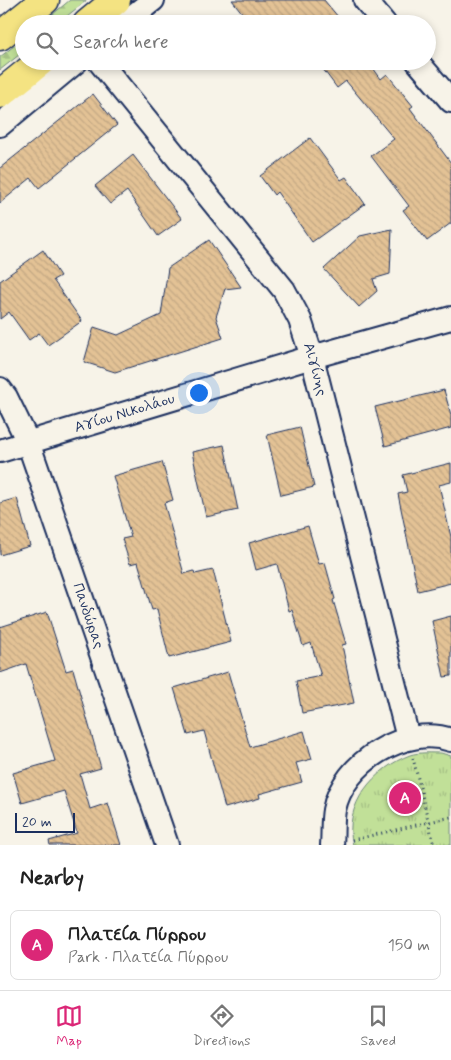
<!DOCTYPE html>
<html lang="en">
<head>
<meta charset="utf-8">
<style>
  body { margin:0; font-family:Mynerve,sans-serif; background:#f2f2f2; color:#222 }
  .scale { position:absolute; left:15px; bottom:12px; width:60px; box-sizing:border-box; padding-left:5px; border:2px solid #1b2f5e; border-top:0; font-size:14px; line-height:18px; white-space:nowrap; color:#1b2f5e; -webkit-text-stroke:4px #f7f3e8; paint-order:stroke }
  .you { position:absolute; left:198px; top:392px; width:18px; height:18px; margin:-12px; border:4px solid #fff; border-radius:50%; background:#1a73e8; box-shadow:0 0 0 8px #1a73e833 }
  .badge { display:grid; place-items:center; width:32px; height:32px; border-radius:50%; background:#db2777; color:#fff; font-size:16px; font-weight:700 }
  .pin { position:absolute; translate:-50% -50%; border:2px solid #fff; box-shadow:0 1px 5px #0006 }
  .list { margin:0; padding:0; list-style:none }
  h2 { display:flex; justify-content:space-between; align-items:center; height:65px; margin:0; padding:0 20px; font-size:21px }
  h2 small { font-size:16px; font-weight:400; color:#767676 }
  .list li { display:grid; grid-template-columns:32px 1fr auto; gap:15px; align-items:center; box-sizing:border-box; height:70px; margin:0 10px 10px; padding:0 10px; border:1px solid #e0e0e0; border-radius:8px }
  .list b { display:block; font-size:19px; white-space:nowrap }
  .list p { margin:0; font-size:16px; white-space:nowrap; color:#767676 }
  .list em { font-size:16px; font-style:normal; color:#767676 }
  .icon { flex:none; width:28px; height:28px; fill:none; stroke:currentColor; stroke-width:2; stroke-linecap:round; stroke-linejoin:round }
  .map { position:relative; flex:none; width:451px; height:845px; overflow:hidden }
  .search { position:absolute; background:#fff; box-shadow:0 2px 8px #0003; left:15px; right:15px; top:15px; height:55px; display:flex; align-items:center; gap:12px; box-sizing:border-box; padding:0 18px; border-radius:28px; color:#767676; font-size:19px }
  .sheet { height:145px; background:#fff }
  nav { display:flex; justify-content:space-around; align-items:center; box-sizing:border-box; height:70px; border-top:1px solid #e0e0e0; background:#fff; font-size:14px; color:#767676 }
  nav a { display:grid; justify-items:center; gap:2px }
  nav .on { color:#db2777 }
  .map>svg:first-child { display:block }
  .forest { fill:url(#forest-firs); stroke:#6e887b }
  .park { fill:url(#park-tufts); stroke:#6e887b }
  .building { fill:url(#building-back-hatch); stroke:#1b2f5e }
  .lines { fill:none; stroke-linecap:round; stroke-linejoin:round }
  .minor-casing { stroke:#1b2f5e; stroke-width:26 }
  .major-casing { stroke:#1b2f5e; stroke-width:31 }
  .path { stroke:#1b2f5e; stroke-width:3; stroke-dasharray:1 4; stroke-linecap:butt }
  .minor { stroke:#f7f3e8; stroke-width:22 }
  .major { stroke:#f4e382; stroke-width:28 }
  .labels { text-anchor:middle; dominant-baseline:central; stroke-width:4.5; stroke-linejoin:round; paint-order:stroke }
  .street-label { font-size:15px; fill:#1b2f5e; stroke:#f7f3e8 }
</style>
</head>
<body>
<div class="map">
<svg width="451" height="845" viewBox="0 0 451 845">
  <defs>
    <pattern id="forest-firs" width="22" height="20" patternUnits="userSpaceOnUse" patternTransform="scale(1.25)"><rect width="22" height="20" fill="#c1e098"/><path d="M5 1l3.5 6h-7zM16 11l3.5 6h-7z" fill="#a5c085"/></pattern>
    <pattern id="park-tufts" width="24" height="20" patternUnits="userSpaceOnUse" patternTransform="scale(1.25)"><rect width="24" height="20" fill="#c1e098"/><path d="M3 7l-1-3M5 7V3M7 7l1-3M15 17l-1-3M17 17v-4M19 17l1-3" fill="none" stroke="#a5c085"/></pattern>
    <pattern id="building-back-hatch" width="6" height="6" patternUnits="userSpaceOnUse" patternTransform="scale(1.25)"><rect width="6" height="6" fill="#e3c295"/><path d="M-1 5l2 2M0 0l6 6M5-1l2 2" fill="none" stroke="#c2a783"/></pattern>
  </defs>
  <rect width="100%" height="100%" fill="#f7f3e8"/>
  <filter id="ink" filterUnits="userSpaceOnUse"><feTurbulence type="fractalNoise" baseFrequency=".02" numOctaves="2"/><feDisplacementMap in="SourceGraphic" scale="10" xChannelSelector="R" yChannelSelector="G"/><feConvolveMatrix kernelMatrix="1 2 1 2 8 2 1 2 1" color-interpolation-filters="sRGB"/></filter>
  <g filter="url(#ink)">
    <g class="forest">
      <path d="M 70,0 L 87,0 L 57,24 L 41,24 Z"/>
      <path d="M 24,38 L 24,51 L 0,70 L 0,57 Z"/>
    </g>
    <path class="park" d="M 441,753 L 451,756 L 451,845 L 353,845 C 342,805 375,768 410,755 C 419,752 431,753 441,753 Z"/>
    <g class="building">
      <path d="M 232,0 L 324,0 L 344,24 L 251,24 Z"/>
      <path d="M 317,61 L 368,61 L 381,79 L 387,74 L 413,106 L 410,108 L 451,163 L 451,223 L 427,241 L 403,210 L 409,206 L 371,156 L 394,139 L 346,81 L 337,88 Z"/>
      <path d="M 93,94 L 117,125 L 39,188 L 31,178 L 0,203 L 0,168 Z"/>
      <path d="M 310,138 L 341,180 L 346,177 L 365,204 L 312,242 L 277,192 L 274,195 L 260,176 Z"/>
      <path d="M 133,155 L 182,219 L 158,236 L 127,191 L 110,204 L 95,186 Z"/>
      <path d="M 392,229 L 390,274 L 373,279 L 377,291 L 359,307 L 324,269 L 360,236 Z"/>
      <path d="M 209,240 L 241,287 L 225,289 L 216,317 L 223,338 L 115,372 L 84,362 L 94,327 L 118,335 L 161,315 L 168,268 Z"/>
      <path d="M 43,250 L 60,276 L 53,280 L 82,321 L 48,345 L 39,333 L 29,340 L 9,312 L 0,319 L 0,281 Z"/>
      <path d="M 444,390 L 451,415 L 451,428 L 385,446 L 375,407 Z"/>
      <path d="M 300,427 L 314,487 L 281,495 L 267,435 Z"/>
      <path d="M 224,445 L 238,510 L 206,517 L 192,452 Z"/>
      <path d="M 162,462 L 173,500 L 164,503 L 184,574 L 194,571 L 195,574 L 213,570 L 231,642 L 169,658 L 157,609 L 152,610 L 138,562 L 130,564 L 122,539 L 131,537 L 113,476 Z"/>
      <path d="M 451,463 L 451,482 L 439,485 L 451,537 L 451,583 L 418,591 L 398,494 L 407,492 L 403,475 Z"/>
      <path d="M 17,498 L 30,546 L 0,555 L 0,503 Z"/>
      <path d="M 308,526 L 319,564 L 325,563 L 335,599 L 333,600 L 346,644 L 342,645 L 354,703 L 302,713 L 296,681 L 321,676 L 311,643 L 303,646 L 292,610 L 289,611 L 277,564 L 256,570 L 249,543 Z"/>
      <path d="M 47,612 L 66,671 L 73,669 L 101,768 L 80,774 L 90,809 L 108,803 L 121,845 L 50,845 L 49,841 L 77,833 L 64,791 L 22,803 L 13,773 L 55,761 L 26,664 L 0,673 L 0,627 Z"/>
      <path d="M 451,616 L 451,676 L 444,677 L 432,621 Z"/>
      <path d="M 228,672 L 250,747 L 304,731 L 312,759 L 296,763 L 302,782 L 259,794 L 260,798 L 225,808 L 204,731 L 188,735 L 174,688 Z"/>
    </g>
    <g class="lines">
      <defs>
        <g id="minor">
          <path d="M 365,0 L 385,24"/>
          <path d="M 123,24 L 153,0"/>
          <path id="s1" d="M 99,61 L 284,290 L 300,320 L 312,357 L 408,738"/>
          <path d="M 417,61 L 451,101"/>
          <path d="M 0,125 L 77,61"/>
          <path id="s2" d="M 0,389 L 6,397 L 28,442 L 167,845"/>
          <path id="s3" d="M 0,451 L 312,357 L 451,318"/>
          <path d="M 332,845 C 333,834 332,821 334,810 C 343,763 405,724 451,740"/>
        </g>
        <g id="major">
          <path d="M 87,24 L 116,0"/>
          <path d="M 0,36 L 45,0"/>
          <path d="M 0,94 L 41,61"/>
        </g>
      </defs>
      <use href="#minor" class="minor-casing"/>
      <use href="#major" class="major-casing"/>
      <g class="path">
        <path d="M 413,758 L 434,845"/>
        <path d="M 352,840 L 451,817"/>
      </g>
      <use href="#minor" class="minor"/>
      <use href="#major" class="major"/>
    </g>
  </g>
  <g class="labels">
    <g class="street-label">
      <text stroke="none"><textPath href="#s1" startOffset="380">Αιγίνης</textPath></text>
      <text stroke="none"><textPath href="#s3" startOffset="130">Αγίου Νικολάου</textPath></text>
      <text stroke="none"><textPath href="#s2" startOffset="244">Πανδώρας</textPath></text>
    </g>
  </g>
</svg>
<div class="scale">20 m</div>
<div class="you"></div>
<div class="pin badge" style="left:405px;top:798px">A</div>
<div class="search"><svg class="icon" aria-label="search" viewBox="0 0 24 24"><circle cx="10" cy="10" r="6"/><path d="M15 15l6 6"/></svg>Search here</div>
</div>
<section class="sheet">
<h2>Nearby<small></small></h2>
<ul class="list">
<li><span class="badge">A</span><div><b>Πλατεία Πύρρου</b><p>Park · Πλατεία Πύρρου</p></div><em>150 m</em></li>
</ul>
</section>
<nav>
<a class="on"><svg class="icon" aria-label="map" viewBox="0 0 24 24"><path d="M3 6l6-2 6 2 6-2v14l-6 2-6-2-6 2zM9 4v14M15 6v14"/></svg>Map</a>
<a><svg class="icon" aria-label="directions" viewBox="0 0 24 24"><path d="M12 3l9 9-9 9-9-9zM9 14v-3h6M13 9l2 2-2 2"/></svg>Directions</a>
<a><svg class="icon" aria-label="saved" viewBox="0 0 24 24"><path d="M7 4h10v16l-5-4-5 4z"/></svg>Saved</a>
</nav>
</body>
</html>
